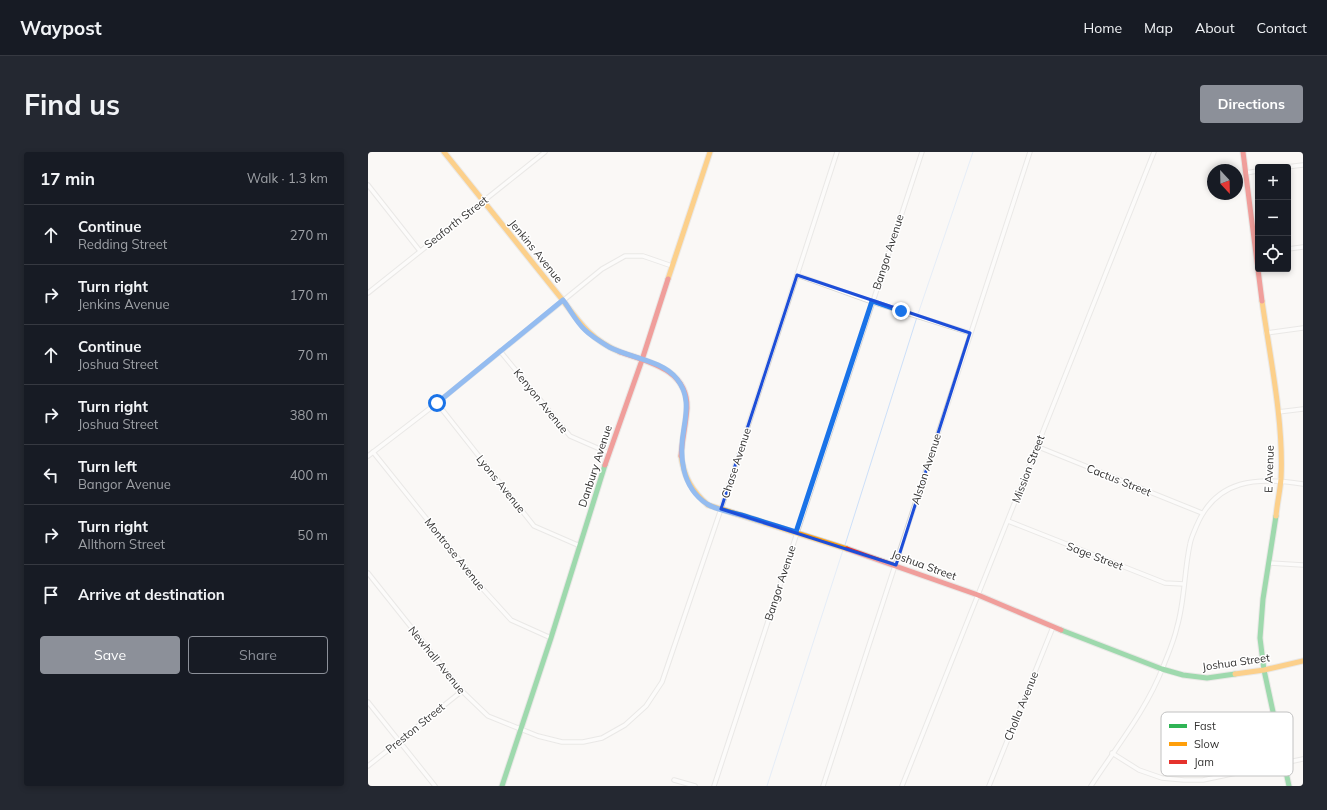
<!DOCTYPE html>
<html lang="en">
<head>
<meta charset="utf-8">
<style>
  body { margin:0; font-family:Mulish,sans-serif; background:#242831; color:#f1f3f6 }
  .controls { position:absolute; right:12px; top:12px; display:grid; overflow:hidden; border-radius:4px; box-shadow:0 2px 6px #0003 }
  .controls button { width:36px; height:36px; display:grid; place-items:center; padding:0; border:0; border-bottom:1px solid #363941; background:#171b24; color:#f1f3f6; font:20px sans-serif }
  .compass { position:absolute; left:839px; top:12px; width:36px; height:36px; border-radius:50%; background:#171b24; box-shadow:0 2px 6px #0003; rotate:158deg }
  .stop { position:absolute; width:12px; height:12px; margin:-9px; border:3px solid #1a73e8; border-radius:50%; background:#fff }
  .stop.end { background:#1a73e8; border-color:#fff; box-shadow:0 1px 4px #0008 }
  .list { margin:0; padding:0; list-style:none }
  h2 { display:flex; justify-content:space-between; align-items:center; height:52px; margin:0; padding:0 16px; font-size:17px }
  h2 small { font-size:13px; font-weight:400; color:#9ea1a6 }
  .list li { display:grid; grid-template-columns:26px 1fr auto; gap:12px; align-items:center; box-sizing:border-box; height:60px; padding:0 16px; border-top:1px solid #363941 }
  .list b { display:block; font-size:15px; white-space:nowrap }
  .list p { margin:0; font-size:13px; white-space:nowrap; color:#9ea1a6 }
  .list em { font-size:13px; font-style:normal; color:#9ea1a6 }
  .actions { display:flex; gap:8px; padding:12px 16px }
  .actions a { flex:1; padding:9px 0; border:1px solid #8c9099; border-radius:4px; text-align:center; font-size:14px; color:#8c9099 }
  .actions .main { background:#8c9099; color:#fff }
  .icon { flex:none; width:22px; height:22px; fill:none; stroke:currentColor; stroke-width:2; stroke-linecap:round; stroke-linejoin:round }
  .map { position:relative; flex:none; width:935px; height:634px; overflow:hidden; border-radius:4px }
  header { display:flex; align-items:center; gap:24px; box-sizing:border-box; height:56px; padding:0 20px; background:#171b24; border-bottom:1px solid #363941 }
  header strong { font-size:19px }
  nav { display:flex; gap:22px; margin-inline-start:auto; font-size:14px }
  .intro { display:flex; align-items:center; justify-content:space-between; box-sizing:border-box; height:96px; padding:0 24px }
  h1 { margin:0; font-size:28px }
  .button { padding:10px 18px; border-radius:4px; background:#8c9099; color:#fff; font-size:14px; font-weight:700 }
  main { display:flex; gap:24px; padding:0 24px }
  aside { flex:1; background:#171b24; border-radius:4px; box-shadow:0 2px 6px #0003 }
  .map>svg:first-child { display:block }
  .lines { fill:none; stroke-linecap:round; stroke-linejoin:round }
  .stream { stroke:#cde0f9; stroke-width:1 }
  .street-casing { stroke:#d7d6d4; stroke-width:5.5 }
  .fast-casing { stroke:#d7d6d4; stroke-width:7 }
  .slow-casing { stroke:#d7d6d4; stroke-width:7 }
  .jam-casing { stroke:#d7d6d4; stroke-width:7 }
  .street { stroke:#fefefe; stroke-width:3.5 }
  .fast { stroke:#30b455; stroke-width:5 }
  .slow { stroke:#ff9f0a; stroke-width:5 }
  .jam { stroke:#e5322d; stroke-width:5 }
  .route { stroke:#1a73e8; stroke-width:5 }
  .marked { fill:none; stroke:#1d4ed8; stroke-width:3; stroke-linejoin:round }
  .labels { text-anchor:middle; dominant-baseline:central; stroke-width:3; stroke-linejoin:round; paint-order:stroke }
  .street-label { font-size:11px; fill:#343332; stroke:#fff }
  .key { fill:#fff; stroke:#c2c2c2; stroke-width:1 }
  .key-label { font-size:11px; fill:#343332 }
</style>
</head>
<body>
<header>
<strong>Waypost</strong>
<nav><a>Home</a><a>Map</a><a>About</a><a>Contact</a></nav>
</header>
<div class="intro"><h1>Find us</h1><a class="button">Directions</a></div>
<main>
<aside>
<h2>17 min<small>Walk · 1.3 km</small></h2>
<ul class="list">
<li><svg class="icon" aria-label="ahead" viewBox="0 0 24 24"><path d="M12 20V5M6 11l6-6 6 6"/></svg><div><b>Continue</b><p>Redding Street</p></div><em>270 m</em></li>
<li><svg class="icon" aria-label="right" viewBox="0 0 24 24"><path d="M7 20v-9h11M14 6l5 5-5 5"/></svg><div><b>Turn right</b><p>Jenkins Avenue</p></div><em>170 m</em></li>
<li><svg class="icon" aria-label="ahead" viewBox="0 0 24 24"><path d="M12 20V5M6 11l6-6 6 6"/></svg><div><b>Continue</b><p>Joshua Street</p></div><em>70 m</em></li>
<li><svg class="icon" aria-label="right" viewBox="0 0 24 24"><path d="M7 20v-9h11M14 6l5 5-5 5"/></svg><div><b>Turn right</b><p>Joshua Street</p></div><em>380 m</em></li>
<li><svg class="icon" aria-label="left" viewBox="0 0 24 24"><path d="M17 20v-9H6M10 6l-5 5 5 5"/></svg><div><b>Turn left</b><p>Bangor Avenue</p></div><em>400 m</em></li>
<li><svg class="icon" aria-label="right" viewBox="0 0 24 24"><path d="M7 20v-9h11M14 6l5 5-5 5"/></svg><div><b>Turn right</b><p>Allthorn Street</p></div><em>50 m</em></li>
<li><svg class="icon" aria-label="arrive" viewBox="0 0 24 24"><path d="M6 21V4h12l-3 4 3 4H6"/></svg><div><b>Arrive at destination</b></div></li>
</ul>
<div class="actions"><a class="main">Save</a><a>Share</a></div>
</aside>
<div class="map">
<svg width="935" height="634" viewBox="0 0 935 634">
  <rect width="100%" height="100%" fill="#faf8f6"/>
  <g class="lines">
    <g class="stream">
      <path d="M 550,162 L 605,0"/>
      <path d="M 477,393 L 549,165"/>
      <path d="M 399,634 L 475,398"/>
    </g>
    <defs>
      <g id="street">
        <path d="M 918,15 L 935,13"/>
        <path d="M 877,21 L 890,19"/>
        <path d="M 0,33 L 52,99"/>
        <path d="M 920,97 L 935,95"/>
        <path d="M 429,123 L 507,151 L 602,181"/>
        <path d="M 0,141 L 177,0"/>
        <path d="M 898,181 L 935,176"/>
        <path d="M 132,199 L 202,284 L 241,301"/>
        <path d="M 69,251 L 166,374 L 212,394"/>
        <path d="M 910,260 L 935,257"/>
        <path d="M 668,294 L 834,361"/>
        <path d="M 5,300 L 114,436 L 143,468 L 183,486"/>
        <path d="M 0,304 L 69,251 L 234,117 L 257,104 L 275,104 L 304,114"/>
        <path d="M 640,369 L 797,431 L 816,432"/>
        <path d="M 901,411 L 935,413"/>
        <path d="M 0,421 L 94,539 L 120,564 L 170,584 L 194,590 L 215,590 L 234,586 L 257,573 L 278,554 L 294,530 L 353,357 L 469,0"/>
        <path d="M 0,550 L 67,634"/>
        <path d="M 744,601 L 771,618 L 794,626 L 816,628 L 835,628 L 935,607"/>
        <path d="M 0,614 L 94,539"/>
        <path d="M 306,628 L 327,634"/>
        <path d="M 346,634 L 554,0"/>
        <path d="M 455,634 L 662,0"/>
        <path d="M 534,634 C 618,423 702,211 786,0"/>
        <path d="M 621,634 L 685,475"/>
        <path d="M 723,634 C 748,595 778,559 795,515 C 800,502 806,489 809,475 C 817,448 816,419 822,392 C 823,386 826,380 828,375 C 848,326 890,325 935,332"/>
      </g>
      <g id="fast">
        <path d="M 908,364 L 895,447 L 892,486 L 896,518 L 921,634"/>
        <path d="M 693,478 L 794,517 L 815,523 L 839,526 L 867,522"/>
        <path d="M 134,634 L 183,486 L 237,313"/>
      </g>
      <g id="slow">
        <path d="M 76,0 L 193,146 C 211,170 223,188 252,200"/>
        <path d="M 300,127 L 342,0"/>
        <path d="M 894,149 C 902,205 916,271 913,327 C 912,339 909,352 908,364"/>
        <path d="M 313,304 C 316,325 324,339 340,353 L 479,397"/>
        <path d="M 867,522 L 896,518 L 935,509"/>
      </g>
      <g id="jam">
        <path d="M 875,0 L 894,149"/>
        <path d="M 252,200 C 280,210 320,217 319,256 C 318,272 314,288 313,304"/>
        <path d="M 237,313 L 274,208 L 300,127"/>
        <path d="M 479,397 L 610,443 L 693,478"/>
      </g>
    </defs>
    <use href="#street" class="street-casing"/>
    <use href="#fast" class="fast-casing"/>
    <use href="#slow" class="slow-casing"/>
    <use href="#jam" class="jam-casing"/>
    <use href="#street" class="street"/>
    <use href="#fast" class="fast"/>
    <use href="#slow" class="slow"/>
    <use href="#jam" class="jam"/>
  </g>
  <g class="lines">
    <path class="route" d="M 69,251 L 195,148 C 202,157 208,170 217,178 C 223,184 233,190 241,195 C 262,206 294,208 309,227 C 321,242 319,258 316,276 C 311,303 313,335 339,352 C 349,358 362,360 373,363 C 392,369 410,374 428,380 L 504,149 L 533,159"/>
  </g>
  <path d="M0 0H935V634H0ZM 429,123 L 602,181 L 528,413 L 353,357 Z" fill="#faf8f6" fill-opacity=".55" fill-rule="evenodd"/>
  <path class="marked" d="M 429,123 L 602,181 L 528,413 L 353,357 Z"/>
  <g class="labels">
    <g class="street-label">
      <text transform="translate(88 70) rotate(-38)">Seaforth Street</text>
      <text transform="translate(168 99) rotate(51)">Jenkins Avenue</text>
      <text transform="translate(520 100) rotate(-72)">Bangor Avenue</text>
      <text transform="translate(173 249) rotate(51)">Kenyon Avenue</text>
      <text transform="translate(368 311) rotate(-72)">Chase Avenue</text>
      <text transform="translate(227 314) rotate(-72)">Danbury Avenue</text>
      <text transform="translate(558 317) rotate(-72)">Alston Avenue</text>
      <text transform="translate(660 317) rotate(-69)">Mission Street</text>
      <text transform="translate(901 317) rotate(-88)">E Avenue</text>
      <text transform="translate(751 328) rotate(22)">Cactus Street</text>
      <text transform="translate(133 332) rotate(51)">Lyons Avenue</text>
      <text transform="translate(87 402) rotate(51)">Montrose Avenue</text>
      <text transform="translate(727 404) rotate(21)">Sage Street</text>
      <text transform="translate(556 413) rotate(20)">Joshua Street</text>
      <text transform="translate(412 431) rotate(-72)">Bangor Avenue</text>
      <text transform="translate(69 508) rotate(51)">Newhall Avenue</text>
      <text transform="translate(868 510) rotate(-8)">Joshua Street</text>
      <text transform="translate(653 554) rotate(-68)">Cholla Avenue</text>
      <text transform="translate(47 576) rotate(-39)">Preston Street</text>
    </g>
  </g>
  <rect x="793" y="560" width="132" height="64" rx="6" class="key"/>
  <rect x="801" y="572" width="18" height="4" fill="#30b455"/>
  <rect x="801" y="590" width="18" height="4" fill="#ff9f0a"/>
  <rect x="801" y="608" width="18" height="4" fill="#e5322d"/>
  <g class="key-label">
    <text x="826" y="578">Fast</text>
    <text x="826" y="596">Slow</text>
    <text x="826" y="614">Jam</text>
  </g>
</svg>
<div class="controls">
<button>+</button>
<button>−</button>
<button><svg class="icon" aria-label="locate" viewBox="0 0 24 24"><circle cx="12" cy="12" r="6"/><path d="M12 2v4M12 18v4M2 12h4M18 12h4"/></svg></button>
</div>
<svg class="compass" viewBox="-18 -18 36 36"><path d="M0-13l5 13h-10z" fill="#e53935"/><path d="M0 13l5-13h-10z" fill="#9ea1a6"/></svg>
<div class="stop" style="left:69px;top:251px"></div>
<div class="stop end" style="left:533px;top:159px"></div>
</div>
</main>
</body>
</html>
